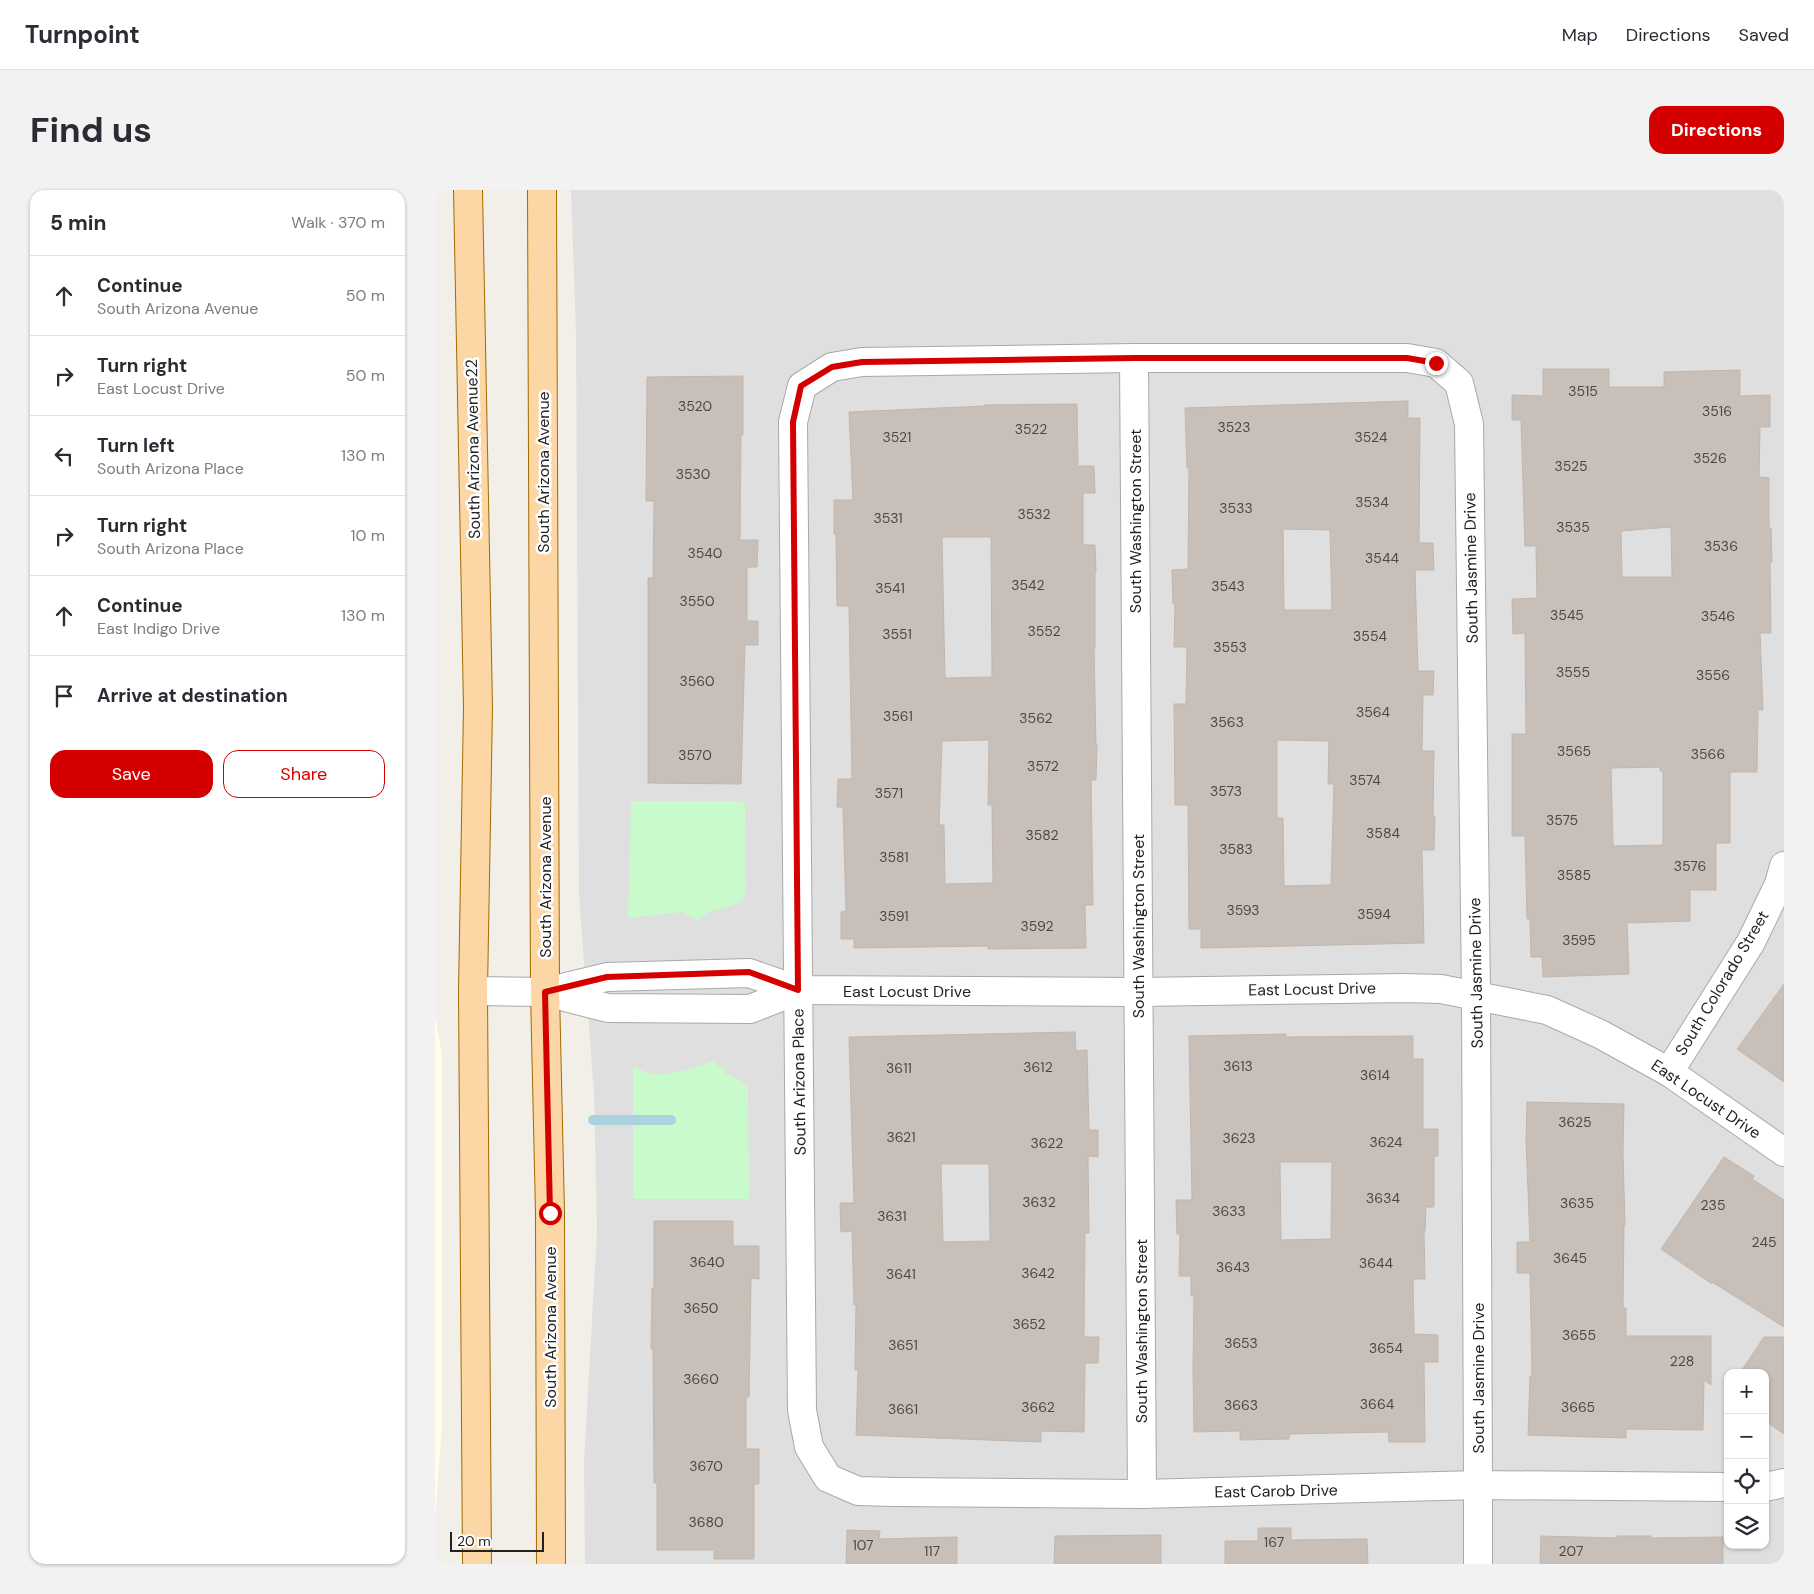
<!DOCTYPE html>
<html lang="en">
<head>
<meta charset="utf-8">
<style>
  body { margin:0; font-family:"DM Sans",sans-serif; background:#f2f2f3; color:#2b2b33 }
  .controls { position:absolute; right:15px; bottom:15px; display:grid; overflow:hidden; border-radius:10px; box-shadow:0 1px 4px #0004 }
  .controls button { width:45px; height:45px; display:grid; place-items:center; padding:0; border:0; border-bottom:1px solid #e1e1e2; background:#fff; color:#2b2b33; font:25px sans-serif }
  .scale { position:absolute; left:15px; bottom:12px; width:94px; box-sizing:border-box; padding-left:5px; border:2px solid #222; border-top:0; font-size:14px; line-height:18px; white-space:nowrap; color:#222; -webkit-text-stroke:4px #fff; paint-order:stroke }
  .stop { position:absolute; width:15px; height:15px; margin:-11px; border:4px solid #d40000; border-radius:50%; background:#fff }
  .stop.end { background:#d40000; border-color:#fff; box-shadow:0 1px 5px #0008 }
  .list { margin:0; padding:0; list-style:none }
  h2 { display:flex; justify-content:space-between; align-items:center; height:65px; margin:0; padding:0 20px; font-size:21px }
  h2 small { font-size:16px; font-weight:400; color:#7c7c81 }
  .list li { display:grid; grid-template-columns:32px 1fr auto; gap:15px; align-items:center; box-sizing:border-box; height:80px; padding:0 20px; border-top:1px solid #e1e1e2 }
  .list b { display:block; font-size:19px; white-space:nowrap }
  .list p { margin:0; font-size:16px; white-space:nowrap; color:#7c7c81 }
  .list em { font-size:16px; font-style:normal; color:#7c7c81 }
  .actions { display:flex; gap:10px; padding:15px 20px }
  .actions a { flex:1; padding:11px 0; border:1px solid #d40000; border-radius:15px; text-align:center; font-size:18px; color:#d40000 }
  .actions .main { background:#d40000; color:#fff }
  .icon { flex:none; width:28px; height:28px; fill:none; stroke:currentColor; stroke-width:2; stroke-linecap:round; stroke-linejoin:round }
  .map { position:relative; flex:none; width:1349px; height:1374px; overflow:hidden; border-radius:15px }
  header { display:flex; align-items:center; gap:30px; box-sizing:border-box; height:70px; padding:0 25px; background:#fff; border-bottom:1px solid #e1e1e2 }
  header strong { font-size:24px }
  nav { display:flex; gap:28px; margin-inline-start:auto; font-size:18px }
  .intro { display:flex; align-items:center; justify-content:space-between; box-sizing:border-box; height:120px; padding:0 30px }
  h1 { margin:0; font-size:35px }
  .button { padding:12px 22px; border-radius:15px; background:#d40000; color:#fff; font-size:18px; font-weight:700 }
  main { display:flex; gap:30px; padding:0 30px }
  aside { flex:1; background:#fff; border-radius:15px; box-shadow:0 1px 4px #0004 }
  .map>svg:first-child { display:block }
  .residential { fill:#e0dfdf; fill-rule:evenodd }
  .education { fill:#ffffe5 }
  .park { fill:#c8facc }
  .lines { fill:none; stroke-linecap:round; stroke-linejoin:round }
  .stream { stroke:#aad3df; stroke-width:10 }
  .building { fill:#c7bfb8; stroke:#c4b6ab; fill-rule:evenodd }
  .street-casing { stroke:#a9a9a9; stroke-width:30 }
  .primary-casing { stroke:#a06b00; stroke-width:30 }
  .street { stroke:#fff; stroke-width:28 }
  .primary { stroke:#fcd6a4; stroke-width:28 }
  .route { stroke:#d40000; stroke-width:6 }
  .labels { text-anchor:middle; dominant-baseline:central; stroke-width:5; stroke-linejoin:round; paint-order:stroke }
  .number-label { font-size:14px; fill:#4b4948 }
  .street-label { font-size:16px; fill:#222; stroke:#fff }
</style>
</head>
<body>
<header>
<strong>Turnpoint</strong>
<nav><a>Map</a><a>Directions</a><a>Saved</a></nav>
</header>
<div class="intro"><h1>Find us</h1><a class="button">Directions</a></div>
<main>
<aside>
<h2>5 min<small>Walk · 370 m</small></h2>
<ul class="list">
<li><svg class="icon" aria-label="ahead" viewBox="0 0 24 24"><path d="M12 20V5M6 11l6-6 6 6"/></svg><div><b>Continue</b><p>South Arizona Avenue</p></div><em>50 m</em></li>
<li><svg class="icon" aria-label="right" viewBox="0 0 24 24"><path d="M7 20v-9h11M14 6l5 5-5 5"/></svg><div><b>Turn right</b><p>East Locust Drive</p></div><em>50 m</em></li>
<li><svg class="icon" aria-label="left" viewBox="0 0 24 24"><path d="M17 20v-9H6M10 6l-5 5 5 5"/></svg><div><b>Turn left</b><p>South Arizona Place</p></div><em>130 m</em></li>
<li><svg class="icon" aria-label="right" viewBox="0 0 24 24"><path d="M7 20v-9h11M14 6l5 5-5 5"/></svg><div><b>Turn right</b><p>South Arizona Place</p></div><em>10 m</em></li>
<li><svg class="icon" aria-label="ahead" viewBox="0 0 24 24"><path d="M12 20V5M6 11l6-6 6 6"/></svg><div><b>Continue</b><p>East Indigo Drive</p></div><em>130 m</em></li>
<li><svg class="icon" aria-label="arrive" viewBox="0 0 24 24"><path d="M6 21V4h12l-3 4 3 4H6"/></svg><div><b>Arrive at destination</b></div></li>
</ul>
<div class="actions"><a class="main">Save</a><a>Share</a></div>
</aside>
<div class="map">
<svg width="1349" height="1374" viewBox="0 0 1349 1374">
  <rect width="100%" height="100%" fill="#f2efe9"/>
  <path class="residential" d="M 136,0 L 1349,0 L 1349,1374 L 150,1374 L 149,1272 L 162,1041 L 159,903 L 144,706 L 141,143 ZM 1293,1183 L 1330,1183 L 1330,1355 L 1293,1355 Z"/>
  <path class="education" d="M 0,826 L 7,864 L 7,1234 L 0,1330 Z"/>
  <g class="park">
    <path d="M 198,611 L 307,611 L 310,615 L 311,704 C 300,724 275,713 264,731 L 248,722 L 193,728 L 196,614 Z"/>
    <path d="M 280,871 L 282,876 L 289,878 L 290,884 C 301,887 307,890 313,899 L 314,1009 L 198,1009 L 198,877 L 215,884 L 235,884 Z"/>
  </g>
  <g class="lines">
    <path class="stream" d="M 158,930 L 236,930"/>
  </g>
  <g class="building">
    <path d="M 1108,179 L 1174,179 L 1174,197 L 1229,197 L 1229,182 L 1305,180 L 1305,206 L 1335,205 L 1335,237 L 1325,237 L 1324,287 L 1334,288 L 1334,338 L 1336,338 L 1337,372 L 1335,372 L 1336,443 L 1325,443 L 1328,520 L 1323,520 L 1322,582 L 1295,582 L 1295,653 L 1281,653 L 1281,700 L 1255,700 L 1255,731 L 1192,733 L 1194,784 L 1108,787 L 1107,767 L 1096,767 L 1095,729 L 1092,729 L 1090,646 L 1077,646 L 1077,544 L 1091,544 L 1090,443 L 1078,444 L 1077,409 L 1102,408 L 1101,356 L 1090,356 L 1086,230 L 1077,230 L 1077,205 L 1108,206 ZM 1236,337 L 1237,387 L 1187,387 L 1186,341 ZM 1225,577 L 1225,581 L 1228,581 L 1228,655 L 1178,656 L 1176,578 Z"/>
    <path d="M 308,186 L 308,245 L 306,245 L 305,350 L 323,350 L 322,377 L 312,377 L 312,431 L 323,431 L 323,455 L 310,455 L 306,594 L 213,593 L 213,388 L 218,388 L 219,311 L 211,311 L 212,187 Z"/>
    <path d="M 973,211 L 973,228 L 985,228 L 984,353 L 998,353 L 999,380 L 980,380 L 983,481 L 999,481 L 998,505 L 988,505 L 987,561 L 999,561 L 998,627 L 1000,627 L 999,660 L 987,660 L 989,753 L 766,758 L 766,739 L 754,739 L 753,615 L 740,615 L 739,514 L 751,514 L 752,457 L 739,457 L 740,414 L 738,414 L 737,380 L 753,379 L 754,278 L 752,278 L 750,218 ZM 848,339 L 895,340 L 897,420 L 849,420 ZM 842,550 L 894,551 L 893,594 L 899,594 L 896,695 L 849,696 L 848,628 L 842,628 Z"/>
    <path d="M 642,214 L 643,276 L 659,276 L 660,303 L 648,303 L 648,355 L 660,355 L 661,382 L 660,382 L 660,458 L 659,458 L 661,554 L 662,554 L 661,590 L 656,590 L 658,715 L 650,715 L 651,758 L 553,759 L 553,756 L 419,758 L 419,749 L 406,749 L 406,722 L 411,721 L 408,617 L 402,617 L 403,589 L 417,589 L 414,416 L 402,416 L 401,344 L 399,344 L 399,310 L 418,310 L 414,222 L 549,216 L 549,215 ZM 507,347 L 556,347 L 557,487 L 510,488 ZM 554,550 L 553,615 L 557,615 L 558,693 L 510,694 L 509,635 L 504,635 L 507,551 Z"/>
    <path d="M 1349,794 L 1349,892 L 1302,859 Z"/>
    <path d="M 640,842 L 641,861 L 652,860 L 654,940 L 663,940 L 663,967 L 653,966 L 654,1043 L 650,1043 L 649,1147 L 664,1147 L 663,1173 L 650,1173 L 649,1242 L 606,1241 L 606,1252 L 421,1245 L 423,1180 L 420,1180 L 421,1115 L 419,1115 L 417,1041 L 406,1042 L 405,1013 L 419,1013 L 414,847 ZM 506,974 L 554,974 L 555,1051 L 508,1052 Z"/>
    <path d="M 851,844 L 851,847 L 978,846 L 978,869 L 988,869 L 988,939 L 1003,939 L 1003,966 L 999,966 L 999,1017 L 991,1017 L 990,1041 L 989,1041 L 990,1089 L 978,1089 L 979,1144 L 1003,1145 L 1003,1172 L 989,1172 L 990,1252 L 954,1252 L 953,1242 L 854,1244 L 854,1249 L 805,1250 L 805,1241 L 759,1242 L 758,1178 L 759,1106 L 756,1106 L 756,1086 L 744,1086 L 745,1044 L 742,1044 L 741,1010 L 757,1010 L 754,846 ZM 845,972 L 897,972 L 896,1049 L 846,1050 Z"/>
    <path d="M 1092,912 L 1189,914 L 1188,963 L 1190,1035 L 1189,1034 L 1188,1118 L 1191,1118 L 1191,1146 L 1276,1146 L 1276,1195 L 1269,1190 L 1268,1240 L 1191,1239 L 1191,1248 L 1093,1245 L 1095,1186 L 1097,1186 L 1095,1083 L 1082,1083 L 1082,1052 L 1095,1052 L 1091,949 Z"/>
    <path d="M 1289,967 L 1319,986 L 1317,989 L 1349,1010 L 1349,1137 L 1277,1092 L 1277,1094 L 1226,1059 Z"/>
    <path d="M 219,1031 L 298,1031 L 298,1056 L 324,1056 L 324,1089 L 316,1088 L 314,1207 L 311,1207 L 311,1259 L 324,1259 L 324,1294 L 319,1294 L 319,1369 L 279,1369 L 279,1360 L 222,1360 L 222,1293 L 219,1293 L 218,1159 L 216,1159 L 217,1098 L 219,1098 Z"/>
    <path d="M 1329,1147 L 1349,1147 L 1349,1244 L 1330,1231 L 1330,1183 L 1305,1183 Z"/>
    <path d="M 823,1338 L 856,1338 L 856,1350 L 932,1349 L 933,1374 L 790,1374 L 790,1351 L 823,1351 Z"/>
    <path d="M 412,1340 L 445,1341 L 444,1349 L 522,1347 L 522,1374 L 411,1374 Z"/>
    <path d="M 726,1345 L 726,1374 L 619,1374 L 620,1346 Z"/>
    <path d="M 1106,1346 L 1182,1348 L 1182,1346 L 1216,1346 L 1216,1348 L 1288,1347 L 1288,1374 L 1105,1374 Z"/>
  </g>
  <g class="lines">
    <defs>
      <g id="street">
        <path d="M 699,168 L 707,1304"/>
        <path d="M 38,801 L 110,802 L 173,818 L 315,819 L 363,800"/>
        <path d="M 110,802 L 172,787 L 314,783 L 363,800 L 703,802 L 970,798 L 1006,799 L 1112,820 L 1165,844 L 1234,882 L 1349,962"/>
        <path d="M 1234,882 L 1316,752 L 1344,694 L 1349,676"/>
        <path d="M 1330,1297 L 1349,1293"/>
        <path d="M 1043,1374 L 1043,1295 L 1041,805 L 1034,234 L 1024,193 L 1001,173 L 972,168 L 699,168 L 427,172 L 397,177 L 367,196 L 358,232 L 367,1220 L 374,1257 L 393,1288 L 423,1301 L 461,1302 L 707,1304 L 1043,1295 L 1293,1297"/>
      </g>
      <g id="primary">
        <path d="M 33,0 L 43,517 L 38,801 L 42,1374"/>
        <path d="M 107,0 L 110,802 L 115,1023 L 116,1374"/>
      </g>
    </defs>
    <use href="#street" class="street-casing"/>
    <use href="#primary" class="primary-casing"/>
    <use href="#street" class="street"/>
    <use href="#primary" class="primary"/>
  </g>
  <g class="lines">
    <path class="route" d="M 115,1023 L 110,802 L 172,787 L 314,782 L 363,800 L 358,232 L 366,196 L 397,177 L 427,172 L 700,168 L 972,168 L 1001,173"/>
  </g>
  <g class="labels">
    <g class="number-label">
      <text x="1148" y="201">3515</text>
      <text x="260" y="216">3520</text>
      <text x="1282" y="221">3516</text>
      <text x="799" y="237">3523</text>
      <text x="596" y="239">3522</text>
      <text x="462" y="247">3521</text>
      <text x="936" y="247">3524</text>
      <text x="1275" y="268">3526</text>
      <text x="1136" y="276">3525</text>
      <text x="258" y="284">3530</text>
      <text x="937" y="312">3534</text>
      <text x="801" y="318">3533</text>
      <text x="599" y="324">3532</text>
      <text x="453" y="328">3531</text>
      <text x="1138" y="337">3535</text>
      <text x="1286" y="356">3536</text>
      <text x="270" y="363">3540</text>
      <text x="947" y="368">3544</text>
      <text x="593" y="395">3542</text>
      <text x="793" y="396">3543</text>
      <text x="455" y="398">3541</text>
      <text x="262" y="411">3550</text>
      <text x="1132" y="425">3545</text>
      <text x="1283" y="426">3546</text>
      <text x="609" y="441">3552</text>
      <text x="462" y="444">3551</text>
      <text x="935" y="446">3554</text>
      <text x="795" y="457">3553</text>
      <text x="1138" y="482">3555</text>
      <text x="1278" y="485">3556</text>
      <text x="262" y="491">3560</text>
      <text x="938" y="522">3564</text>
      <text x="463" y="526">3561</text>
      <text x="601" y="528">3562</text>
      <text x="792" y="532">3563</text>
      <text x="1139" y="561">3565</text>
      <text x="1273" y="564">3566</text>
      <text x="260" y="565">3570</text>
      <text x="608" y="576">3572</text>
      <text x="930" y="590">3574</text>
      <text x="791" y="601">3573</text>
      <text x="454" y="603">3571</text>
      <text x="1127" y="630">3575</text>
      <text x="948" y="643">3584</text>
      <text x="607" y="645">3582</text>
      <text x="801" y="659">3583</text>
      <text x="459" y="667">3581</text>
      <text x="1255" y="676">3576</text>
      <text x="1139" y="685">3585</text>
      <text x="808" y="720">3593</text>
      <text x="939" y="724">3594</text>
      <text x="459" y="726">3591</text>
      <text x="602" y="736">3592</text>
      <text x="1144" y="750">3595</text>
      <text x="803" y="876">3613</text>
      <text x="603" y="877">3612</text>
      <text x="464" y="878">3611</text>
      <text x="940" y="885">3614</text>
      <text x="1140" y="932">3625</text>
      <text x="466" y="947">3621</text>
      <text x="804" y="948">3623</text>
      <text x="951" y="952">3624</text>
      <text x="612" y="953">3622</text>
      <text x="948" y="1008">3634</text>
      <text x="604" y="1012">3632</text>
      <text x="1142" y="1013">3635</text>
      <text x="1278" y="1015">235</text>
      <text x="794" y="1021">3633</text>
      <text x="457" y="1026">3631</text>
      <text x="1329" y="1052">245</text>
      <text x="1135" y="1068">3645</text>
      <text x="272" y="1072">3640</text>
      <text x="941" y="1073">3644</text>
      <text x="798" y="1077">3643</text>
      <text x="603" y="1083">3642</text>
      <text x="466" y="1084">3641</text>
      <text x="266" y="1118">3650</text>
      <text x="594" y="1134">3652</text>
      <text x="1144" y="1145">3655</text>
      <text x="806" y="1153">3653</text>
      <text x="468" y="1155">3651</text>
      <text x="951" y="1158">3654</text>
      <text x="1247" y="1171">228</text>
      <text x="266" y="1189">3660</text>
      <text x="942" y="1214">3664</text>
      <text x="806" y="1215">3663</text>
      <text x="603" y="1217">3662</text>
      <text x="1143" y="1217">3665</text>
      <text x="468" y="1219">3661</text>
      <text x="271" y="1276">3670</text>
      <text x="271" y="1332">3680</text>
      <text x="839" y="1352">167</text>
      <text x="428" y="1355">107</text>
      <text x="497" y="1361">117</text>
      <text x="1136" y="1361">207</text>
    </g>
    <g class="street-label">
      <text transform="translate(38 259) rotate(-91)">South Arizona Avenue22</text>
      <text transform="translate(108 282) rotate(-90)">South Arizona Avenue</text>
      <text transform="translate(700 331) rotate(-90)">South Washington Street</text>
      <text transform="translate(1036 378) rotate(-91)">South Jasmine Drive</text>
      <text transform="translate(110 687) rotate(-90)">South Arizona Avenue</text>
      <text transform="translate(703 736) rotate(-90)">South Washington Street</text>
      <text transform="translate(1041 783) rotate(-91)">South Jasmine Drive</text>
      <text transform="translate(1287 793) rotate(-59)">South Colorado Street</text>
      <text transform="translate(877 799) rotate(-1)">East Locust Drive</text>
      <text x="472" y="801">East Locust Drive</text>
      <text transform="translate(364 892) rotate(-91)">South Arizona Place</text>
      <text transform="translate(1271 909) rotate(34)">East Locust Drive</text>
      <text transform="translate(115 1137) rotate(-90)">South Arizona Avenue</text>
      <text transform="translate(706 1141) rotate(-90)">South Washington Street</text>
      <text transform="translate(1043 1188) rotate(-90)">South Jasmine Drive</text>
      <text transform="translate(841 1301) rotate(-1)">East Carob Drive</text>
    </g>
  </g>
</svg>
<div class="controls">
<button>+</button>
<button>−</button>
<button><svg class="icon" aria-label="locate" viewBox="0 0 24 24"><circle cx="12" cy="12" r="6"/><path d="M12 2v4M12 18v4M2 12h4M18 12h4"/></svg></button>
<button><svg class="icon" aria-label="layers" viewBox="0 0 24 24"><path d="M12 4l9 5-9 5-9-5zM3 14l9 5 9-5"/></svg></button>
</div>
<div class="scale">20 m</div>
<div class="stop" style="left:115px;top:1023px"></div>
<div class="stop end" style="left:1001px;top:173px"></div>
</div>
</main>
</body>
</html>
